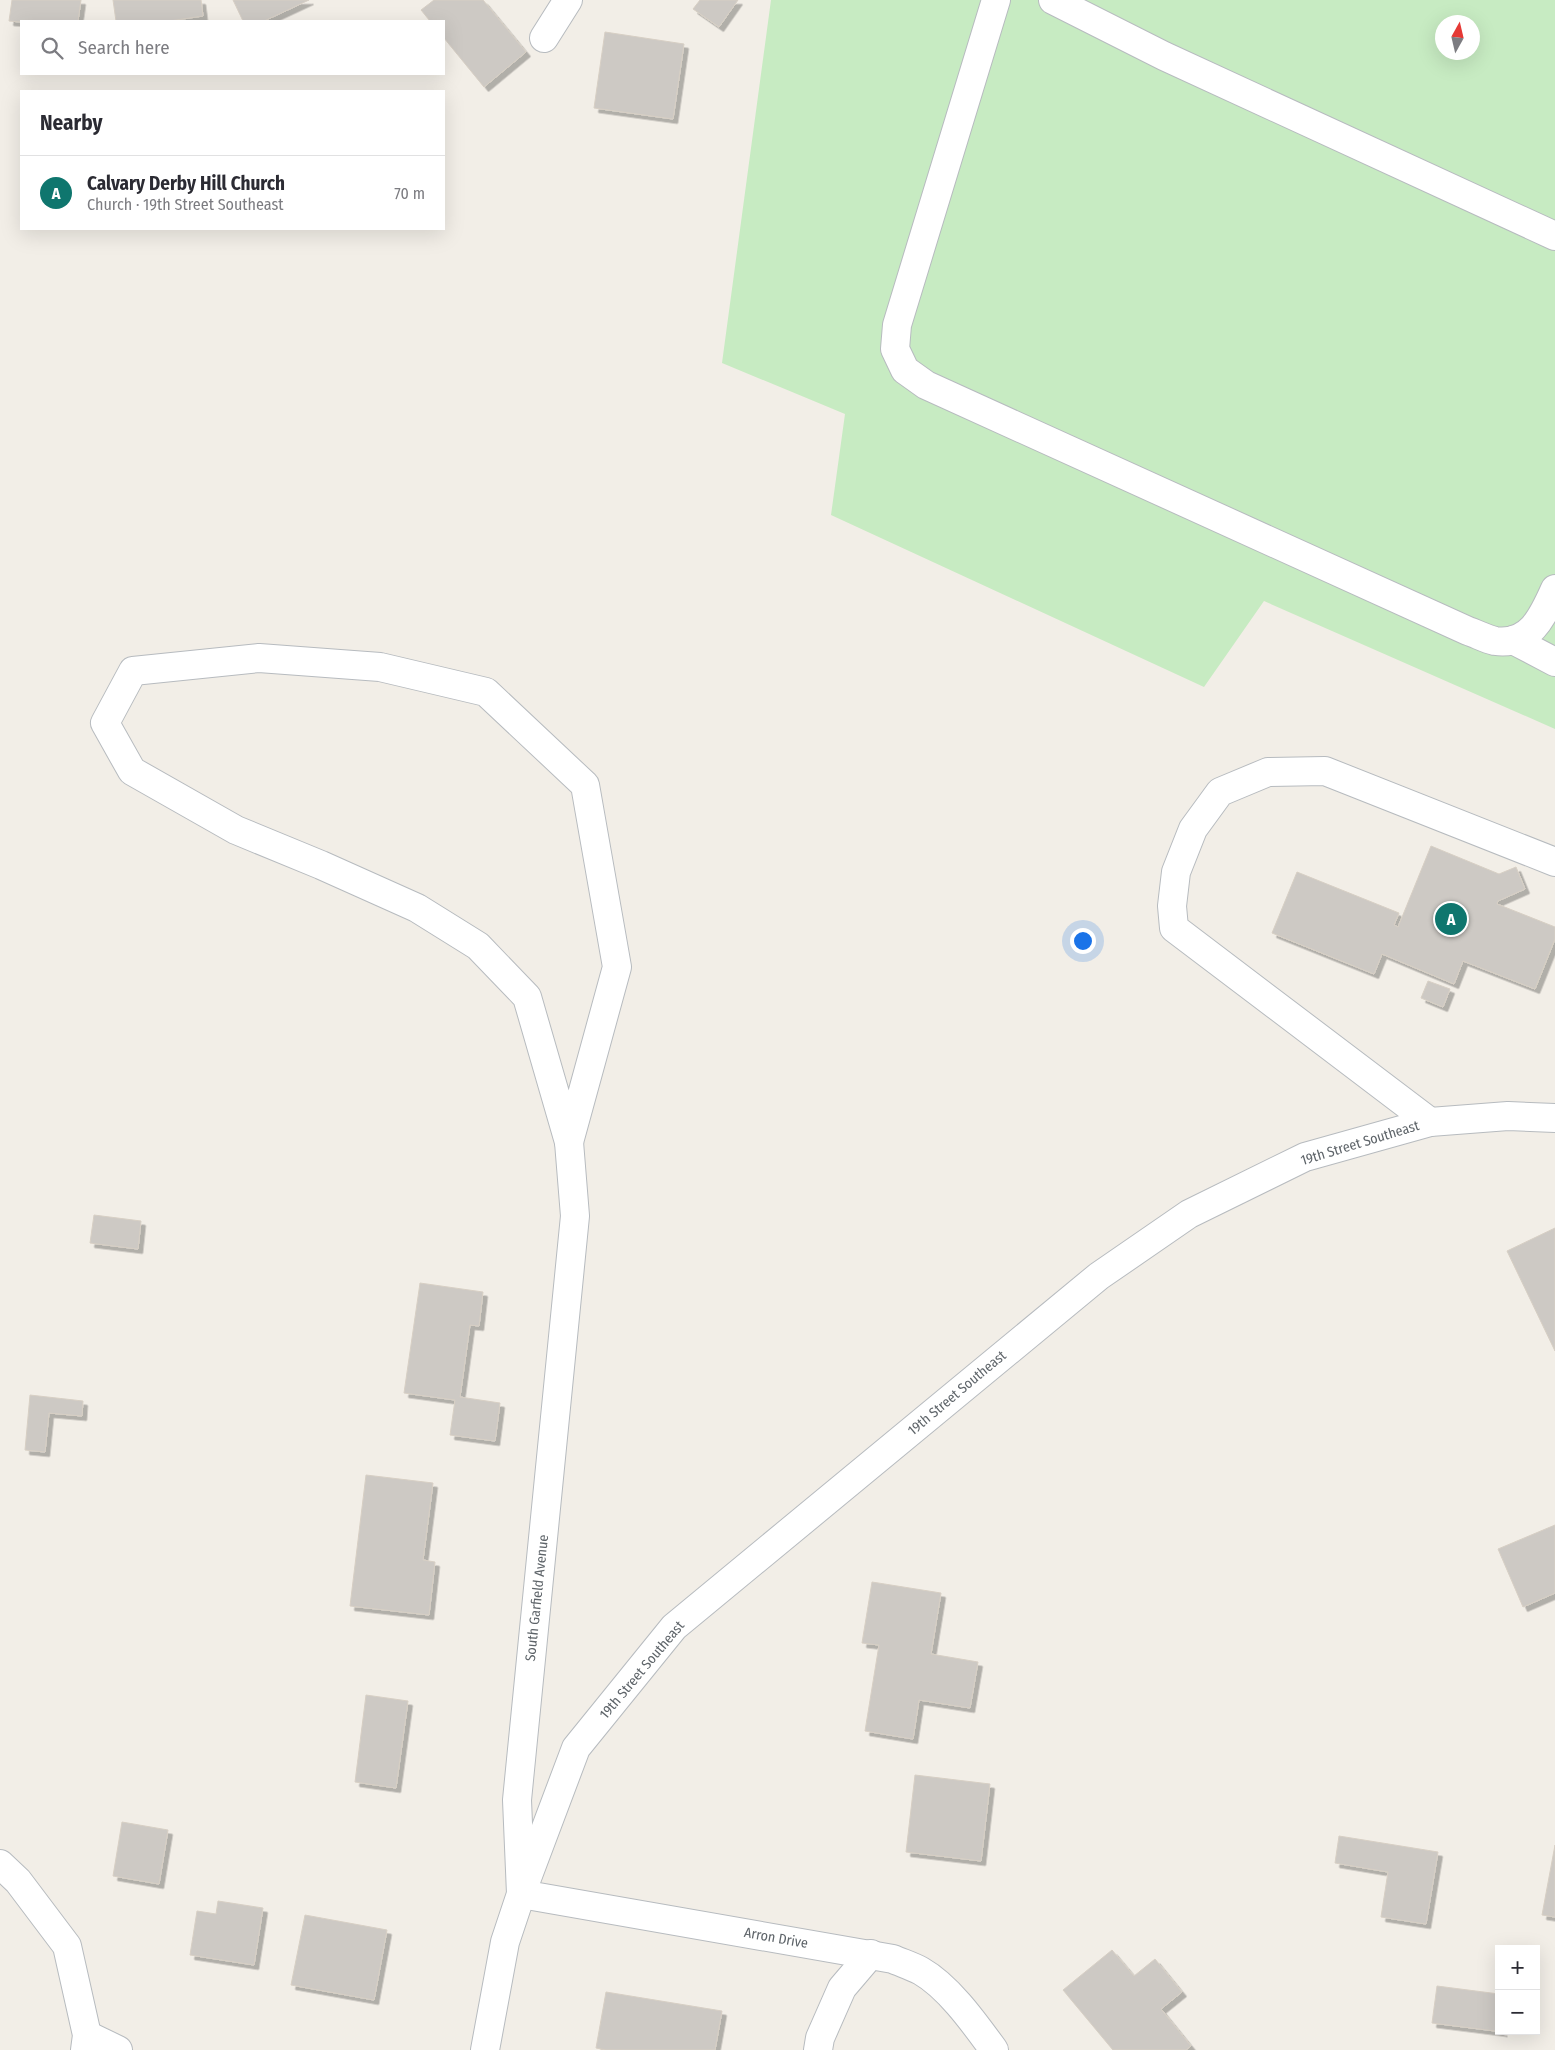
<!DOCTYPE html>
<html lang="en">
<head>
<meta charset="utf-8">
<style>
  body { margin:0; font-family:"Fira Sans Condensed",sans-serif; background:#f2f2f3; color:#2b2b33 }
  .controls { position:absolute; right:15px; bottom:15px; display:grid; overflow:hidden; border-radius:0px; box-shadow:0 5px 20px #0002 }
  .controls button { width:45px; height:45px; display:grid; place-items:center; padding:0; border:0; border-bottom:1px solid #e1e1e2; background:#fff; color:#2b2b33; font:25px sans-serif }
  .compass { position:absolute; left:1435px; top:15px; width:45px; height:45px; border-radius:50%; background:#fff; box-shadow:0 5px 20px #0002; rotate:8deg }
  .you { position:absolute; left:1082px; top:940px; width:18px; height:18px; margin:-12px; border:4px solid #fff; border-radius:50%; background:#1a73e8; box-shadow:0 0 0 8px #1a73e833 }
  .badge { display:grid; place-items:center; width:32px; height:32px; border-radius:50%; background:#0f766e; color:#fff; font-size:16px; font-weight:700 }
  .pin { position:absolute; translate:-50% -50%; border:2px solid #fff; box-shadow:0 1px 5px #0006 }
  .list { margin:0; padding:0; list-style:none }
  h2 { display:flex; justify-content:space-between; align-items:center; height:65px; margin:0; padding:0 20px; font-size:21px }
  h2 small { font-size:16px; font-weight:400; color:#7c7c81 }
  .list li { display:grid; grid-template-columns:32px 1fr auto; gap:15px; align-items:center; box-sizing:border-box; height:75px; padding:0 20px; border-top:1px solid #e1e1e2 }
  .list b { display:block; font-size:19px; white-space:nowrap }
  .list p { margin:0; font-size:16px; white-space:nowrap; color:#7c7c81 }
  .list em { font-size:16px; font-style:normal; color:#7c7c81 }
  .icon { flex:none; width:28px; height:28px; fill:none; stroke:currentColor; stroke-width:2; stroke-linecap:round; stroke-linejoin:round }
  .map { position:relative; flex:none; width:1555px; height:2050px; overflow:hidden }
  .search { position:absolute; background:#fff; box-shadow:0 5px 20px #0002; left:20px; top:20px; width:425px; height:55px; display:flex; align-items:center; gap:12px; box-sizing:border-box; padding:0 18px; border-radius:0px; color:#7c7c81; font-size:19px }
  .panel { position:absolute; background:#fff; box-shadow:0 5px 20px #0002; left:20px; top:90px; width:425px; height:140px; border-radius:0px }
  .map>svg:first-child { display:block }
  .green { fill:#c7ebc2; fill-rule:evenodd }
  .building { fill:#cdc9c4; stroke:#d7cfc4; filter:url(#shadow) }
  .lines { fill:none; stroke-linecap:round; stroke-linejoin:round }
  .minor-casing { stroke:#b7bbbf; stroke-width:30 }
  .minor { stroke:#fff; stroke-width:28 }
  .labels { text-anchor:middle; dominant-baseline:central; stroke-width:5; stroke-linejoin:round; paint-order:stroke }
  .street-label { font-size:14px; fill:#5e6469; stroke:#fff }
</style>
</head>
<body>
<div class="map">
<svg width="1555" height="2050" viewBox="0 0 1555 2050">
  <defs>
    <filter id="shadow"><feDropShadow dx="4.5" dy="4.5" stdDeviation="0" flood-color="#0004"/></filter>
  </defs>
  <rect width="100%" height="100%" fill="#f2eee7"/>
  <path class="green" d="M 771,0 L 1555,0 L 1555,729 L 1264,601 L 1204,687 L 831,515 L 845,414 L 722,363 ZM 1442,22 L 1472,22 L 1472,52 L 1442,52 Z"/>
  <g class="building">
    <path d="M 12,0 L 81,0 L 78,21 L 21,22 L 9,21 Z"/>
    <path d="M 113,0 L 201,0 L 203,16 L 169,21 L 116,21 Z"/>
    <path d="M 233,0 L 309,0 L 264,21 L 243,21 Z"/>
    <path d="M 434,0 L 483,0 L 526,52 L 484,87 L 444,38 L 444,21 L 430,21 L 421,10 Z"/>
    <path d="M 700,0 L 738,0 L 719,27 L 693,9 Z"/>
    <path d="M 605,32 L 684,44 L 673,119 L 594,108 Z"/>
    <path d="M 1431,846 L 1499,874 L 1516,867 L 1525,889 L 1498,901 L 1497,904 L 1555,927 L 1555,939 L 1535,989 L 1463,961 L 1454,984 L 1382,954 L 1374,974 L 1272,933 L 1297,872 L 1399,913 L 1394,925 L 1398,927 Z"/>
    <path d="M 1428,981 L 1450,989 L 1443,1007 L 1421,998 Z"/>
    <path d="M 94,1215 L 141,1221 L 138,1249 L 90,1243 Z"/>
    <path d="M 1555,1228 L 1555,1351 L 1507,1251 Z"/>
    <path d="M 420,1283 L 483,1292 L 479,1326 L 470,1325 L 460,1397 L 500,1403 L 495,1441 L 450,1435 L 455,1400 L 404,1393 Z"/>
    <path d="M 30,1395 L 83,1401 L 82,1416 L 49,1413 L 45,1452 L 25,1450 Z"/>
    <path d="M 366,1475 L 433,1483 L 423,1560 L 435,1562 L 429,1615 L 350,1606 Z"/>
    <path d="M 1555,1525 L 1555,1593 L 1523,1607 L 1498,1549 Z"/>
    <path d="M 872,1582 L 941,1593 L 931,1654 L 978,1662 L 970,1708 L 919,1700 L 913,1739 L 865,1731 L 879,1645 L 862,1643 Z"/>
    <path d="M 366,1695 L 408,1701 L 396,1788 L 355,1782 Z"/>
    <path d="M 915,1775 L 990,1784 L 981,1861 L 906,1852 Z"/>
    <path d="M 122,1822 L 168,1830 L 159,1884 L 113,1876 Z"/>
    <path d="M 1339,1836 L 1438,1852 L 1426,1924 L 1381,1917 L 1388,1872 L 1335,1863 Z"/>
    <path d="M 1555,1845 L 1555,1917 L 1542,1915 Z"/>
    <path d="M 218,1901 L 263,1908 L 254,1965 L 190,1955 L 197,1911 L 216,1914 Z"/>
    <path d="M 305,1915 L 387,1930 L 374,2000 L 291,1985 Z"/>
    <path d="M 1112,1950 L 1134,1976 L 1155,1959 L 1182,1992 L 1161,2009 L 1191,2046 L 1186,2050 L 1113,2050 L 1063,1990 Z"/>
    <path d="M 1437,1986 L 1499,1994 L 1499,2031 L 1503,2032 L 1432,2023 Z"/>
    <path d="M 606,1992 L 722,2011 L 715,2050 L 606,2050 L 596,2048 Z"/>
  </g>
  <g class="lines">
    <defs>
      <g id="minor">
        <path d="M 996,0 L 897,325 L 895,349 L 905,370 L 926,385 L 1468,631 C 1477,634 1486,639 1495,641 C 1530,646 1543,616 1555,589"/>
        <path d="M 1053,0 L 1164,56 L 1555,236"/>
        <path d="M 544,38 L 568,0"/>
        <path d="M 1513,640 L 1555,662"/>
        <path d="M 259,658 L 380,667 L 486,692 L 585,785 L 617,967 L 569,1142 L 527,997 L 478,946 L 417,908 L 321,865 L 236,830 L 132,771 L 105,723 L 133,671 Z"/>
        <path d="M 1430,1122 L 1174,928 L 1172,906 L 1176,872 L 1193,829 L 1220,792 L 1268,772 L 1325,771 L 1555,862"/>
        <path d="M 0,1864 L 18,1881 L 67,1946 L 87,2035 L 85,2050"/>
        <path d="M 521,1894 L 576,1748 L 674,1627 L 1099,1276 L 1189,1214 L 1305,1157 L 1430,1122 L 1508,1116 L 1555,1118"/>
        <path d="M 521,1894 L 893,1959 C 902,1963 912,1966 921,1971 C 949,1987 975,2024 994,2050"/>
        <path d="M 87,2035 L 118,2050"/>
        <path d="M 485,2050 L 505,1942 L 521,1894 L 517,1800 L 575,1216 L 569,1142"/>
        <path d="M 818,2050 L 820,2038 L 842,1988 L 871,1954"/>
      </g>
    </defs>
    <use href="#minor" class="minor-casing"/>
    <use href="#minor" class="minor"/>
  </g>
  <g class="labels">
    <g class="street-label">
      <text transform="translate(1360 1143) rotate(-17)">19th Street Southeast</text>
      <text transform="translate(957 1393) rotate(-40)">19th Street Southeast</text>
      <text transform="translate(537 1598) rotate(-84)">South Garfield Avenue</text>
      <text transform="translate(642 1670) rotate(-50)">19th Street Southeast</text>
      <text transform="translate(776 1938) rotate(10)">Arron Drive</text>
    </g>
  </g>
</svg>
<div class="controls">
<button>+</button>
<button>−</button>
</div>
<svg class="compass" viewBox="-18 -18 36 36"><path d="M0-13l5 13h-10z" fill="#e53935"/><path d="M0 13l5-13h-10z" fill="#7c7c81"/></svg>
<div class="you"></div>
<div class="pin badge" style="left:1451px;top:919px">A</div>
<div class="search"><svg class="icon" aria-label="search" viewBox="0 0 24 24"><circle cx="10" cy="10" r="6"/><path d="M15 15l6 6"/></svg>Search here</div>
<section class="panel">
<h2>Nearby<small></small></h2>
<ul class="list">
<li><span class="badge">A</span><div><b>Calvary Derby Hill Church</b><p>Church · 19th Street Southeast</p></div><em>70 m</em></li>
</ul>
</section>
</div>
</body>
</html>
